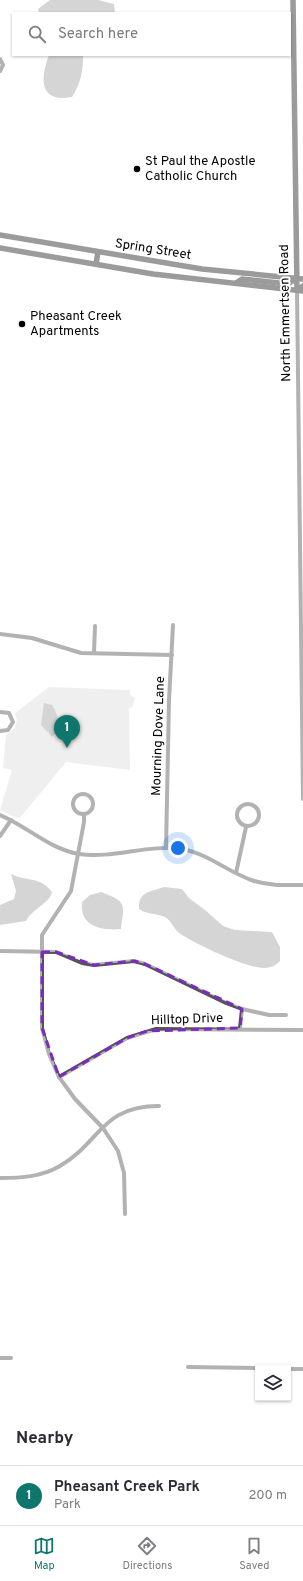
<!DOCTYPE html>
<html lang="en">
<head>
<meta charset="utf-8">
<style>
  body { margin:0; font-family:Overpass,sans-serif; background:#f7f7f7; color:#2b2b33 }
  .controls { position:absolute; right:12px; bottom:12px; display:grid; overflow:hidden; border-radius:0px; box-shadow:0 1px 3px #0004 }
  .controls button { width:36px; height:36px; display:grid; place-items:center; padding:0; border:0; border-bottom:1px solid #e1e1e2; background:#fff; color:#2b2b33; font:20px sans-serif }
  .you { position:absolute; left:178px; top:848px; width:14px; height:14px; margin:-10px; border:3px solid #fff; border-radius:50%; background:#1a73e8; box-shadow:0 0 0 6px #1a73e833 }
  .badge { display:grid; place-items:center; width:26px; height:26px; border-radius:50%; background:#0f766e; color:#fff; font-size:13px; font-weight:700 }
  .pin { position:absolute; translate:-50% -33px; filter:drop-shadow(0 1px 2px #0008) }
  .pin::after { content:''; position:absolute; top:21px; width:14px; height:12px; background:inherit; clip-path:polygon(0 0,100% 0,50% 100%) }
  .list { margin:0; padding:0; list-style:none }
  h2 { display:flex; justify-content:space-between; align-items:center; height:52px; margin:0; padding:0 16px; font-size:17px }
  h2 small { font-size:13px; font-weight:400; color:#7c7c81 }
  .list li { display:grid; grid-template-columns:26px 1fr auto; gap:12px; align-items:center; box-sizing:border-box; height:60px; padding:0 16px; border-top:1px solid #e1e1e2 }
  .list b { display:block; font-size:15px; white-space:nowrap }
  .list p { margin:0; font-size:13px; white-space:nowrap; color:#7c7c81 }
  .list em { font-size:13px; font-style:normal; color:#7c7c81 }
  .icon { flex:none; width:22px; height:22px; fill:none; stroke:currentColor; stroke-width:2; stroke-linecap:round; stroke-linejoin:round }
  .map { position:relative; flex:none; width:303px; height:1413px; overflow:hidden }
  .search { position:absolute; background:#fff; box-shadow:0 1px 3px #0004; left:12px; right:12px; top:12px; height:44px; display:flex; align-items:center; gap:10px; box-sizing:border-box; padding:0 14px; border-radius:0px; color:#7c7c81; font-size:15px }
  .sheet { height:112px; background:#fff }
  nav { display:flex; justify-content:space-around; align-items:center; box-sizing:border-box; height:56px; border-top:1px solid #e1e1e2; background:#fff; font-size:11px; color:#7c7c81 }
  nav a { display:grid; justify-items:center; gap:2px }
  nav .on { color:#0f766e }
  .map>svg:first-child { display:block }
  .green { fill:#dcdcdc }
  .water { fill:#a3a3a3 }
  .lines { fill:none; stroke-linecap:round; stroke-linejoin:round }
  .street { stroke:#555; stroke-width:4 }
  .secondary { stroke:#222; stroke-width:5.5 }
  .marked { fill:none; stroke:#7b2cbf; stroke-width:3; stroke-dasharray:8 5; stroke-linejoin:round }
  .poi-dot { fill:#000; stroke:#fff; stroke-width:1.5 }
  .labels { text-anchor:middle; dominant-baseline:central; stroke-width:4; stroke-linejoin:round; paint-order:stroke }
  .poi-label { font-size:13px; fill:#000; stroke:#fff; text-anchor:start }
  .street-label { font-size:13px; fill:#000; stroke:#fff }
</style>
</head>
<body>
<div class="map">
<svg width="303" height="1413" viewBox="0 0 303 1413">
  <rect width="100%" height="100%" fill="#fff"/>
  <path class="green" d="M 49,687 L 130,690 L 130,695 L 135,698 L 132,707 L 129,708 L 130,770 L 66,762 L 19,819 L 0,810 L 12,770 L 3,768 L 6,735 L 15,728 L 17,720 L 15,713 Z"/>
  <g class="water">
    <path d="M 50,0 L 98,0 L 114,4 L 115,13 L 39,13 L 38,9 Z"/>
    <path d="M 49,55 L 83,55 C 83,71 81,83 72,97 C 39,103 40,79 49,55 Z"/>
    <path d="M 44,703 L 52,705 C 58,714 62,728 52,737 L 41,725 Z"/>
    <path d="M 11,874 C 27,882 40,876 52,892 C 50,903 32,909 26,921 L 0,925 L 0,905 L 14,899 L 16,891 Z"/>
    <path d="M 164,887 L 182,889 L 189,898 L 205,910 L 223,926 L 235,930 L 272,932 L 280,947 L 280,961 C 275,966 271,968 263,968 C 244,967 195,944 179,933 C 174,929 171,920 165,917 C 156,913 148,915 139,909 C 138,891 151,892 164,887 Z"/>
    <path d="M 101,892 C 128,902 124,904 121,929 C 101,931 79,926 82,902 L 90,895 Z"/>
  </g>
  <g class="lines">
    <g class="street">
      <path d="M 0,59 L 3,65 L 0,71"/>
      <path d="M 297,290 L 303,799"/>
      <path d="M 0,634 L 32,638 L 81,653 L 172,655"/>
      <path d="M 94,653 L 95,626"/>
      <path d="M 0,712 L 9,713 L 13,722 L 8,730 L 0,731"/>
      <circle cx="83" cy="804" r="10"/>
      <circle cx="248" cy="815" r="11"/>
      <path d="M 84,814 L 84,822 L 71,891 L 42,935 L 42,1028 L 49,1054 L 59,1077 L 75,1099 L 103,1128 L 118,1151 L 124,1173 L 125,1214"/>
      <path d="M 0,815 C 27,826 49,849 79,854 C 113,859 148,844 182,849 C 209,854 229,873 254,881 C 270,886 287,885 303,885"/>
      <path d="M 0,836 L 11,820"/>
      <path d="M 166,848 L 169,700 L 173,625"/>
      <path d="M 236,873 L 246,827"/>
      <path d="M 0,951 L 56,952 L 82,963 L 94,965 L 134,961 L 145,964 L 226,1003 L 242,1009 L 240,1028"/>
      <path d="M 242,1009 L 269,1015 L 286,1015"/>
      <path d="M 59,1077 L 127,1038 L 156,1029 L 303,1030"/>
      <path d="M 0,1178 C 21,1178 41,1177 60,1166 C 101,1142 101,1106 159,1106"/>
      <path d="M 0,1358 L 11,1358"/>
      <path d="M 188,1367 L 258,1368"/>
      <path d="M 288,1369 L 303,1369"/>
    </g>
    <g class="secondary">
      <path d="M 293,0 L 297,290"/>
      <path d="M 0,235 L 202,269 L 303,279"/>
      <path d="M 0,248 L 153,274 L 303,291"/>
      <path d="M 96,264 L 98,252"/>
      <path d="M 236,283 L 242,279 L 288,284 L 297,278"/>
      <path d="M 297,290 L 303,286"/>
    </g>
  </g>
  <path d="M0 0H303V1413H0ZM 42,952 L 56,952 L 94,965 L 134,961 L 145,964 L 242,1009 L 240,1028 L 147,1031 L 127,1038 L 59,1077 L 42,1028 Z" fill="#fff" fill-opacity=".55" fill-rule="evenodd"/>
  <path class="marked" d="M 42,952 L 56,952 L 94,965 L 134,961 L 145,964 L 242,1009 L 240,1028 L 147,1031 L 127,1038 L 59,1077 L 42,1028 Z"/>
  <g class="poi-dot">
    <circle cx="137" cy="169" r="4"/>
    <circle cx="22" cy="324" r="4"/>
  </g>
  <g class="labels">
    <g class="poi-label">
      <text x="145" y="162">St Paul the Apostle<tspan x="145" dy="15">Catholic Church</tspan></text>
      <text x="30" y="317">Pheasant Creek<tspan x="30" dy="15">Apartments</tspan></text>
    </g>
    <g class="street-label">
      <text transform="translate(153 250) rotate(9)">Spring Street</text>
      <text transform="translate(286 313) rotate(-91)">North Emmertsen Road</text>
      <text transform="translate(159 736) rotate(-88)">Mourning Dove Lane</text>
      <text transform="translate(187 1020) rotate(-2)">Hilltop Drive</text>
    </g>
  </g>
</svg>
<div class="controls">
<button><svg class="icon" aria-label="layers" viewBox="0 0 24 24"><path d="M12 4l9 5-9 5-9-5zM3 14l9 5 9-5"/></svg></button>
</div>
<div class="you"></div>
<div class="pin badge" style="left:67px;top:748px">1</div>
<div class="search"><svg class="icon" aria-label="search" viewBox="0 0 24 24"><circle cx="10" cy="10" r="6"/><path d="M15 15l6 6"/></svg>Search here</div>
</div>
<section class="sheet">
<h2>Nearby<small></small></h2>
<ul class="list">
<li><span class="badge">1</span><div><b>Pheasant Creek Park</b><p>Park</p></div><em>200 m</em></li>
</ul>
</section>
<nav>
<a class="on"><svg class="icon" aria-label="map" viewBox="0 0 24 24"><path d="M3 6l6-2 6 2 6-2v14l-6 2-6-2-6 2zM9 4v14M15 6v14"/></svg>Map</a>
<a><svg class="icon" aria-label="directions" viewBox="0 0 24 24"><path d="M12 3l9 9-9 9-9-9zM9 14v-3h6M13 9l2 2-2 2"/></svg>Directions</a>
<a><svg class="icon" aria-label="saved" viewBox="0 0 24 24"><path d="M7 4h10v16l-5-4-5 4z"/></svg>Saved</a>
</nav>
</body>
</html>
